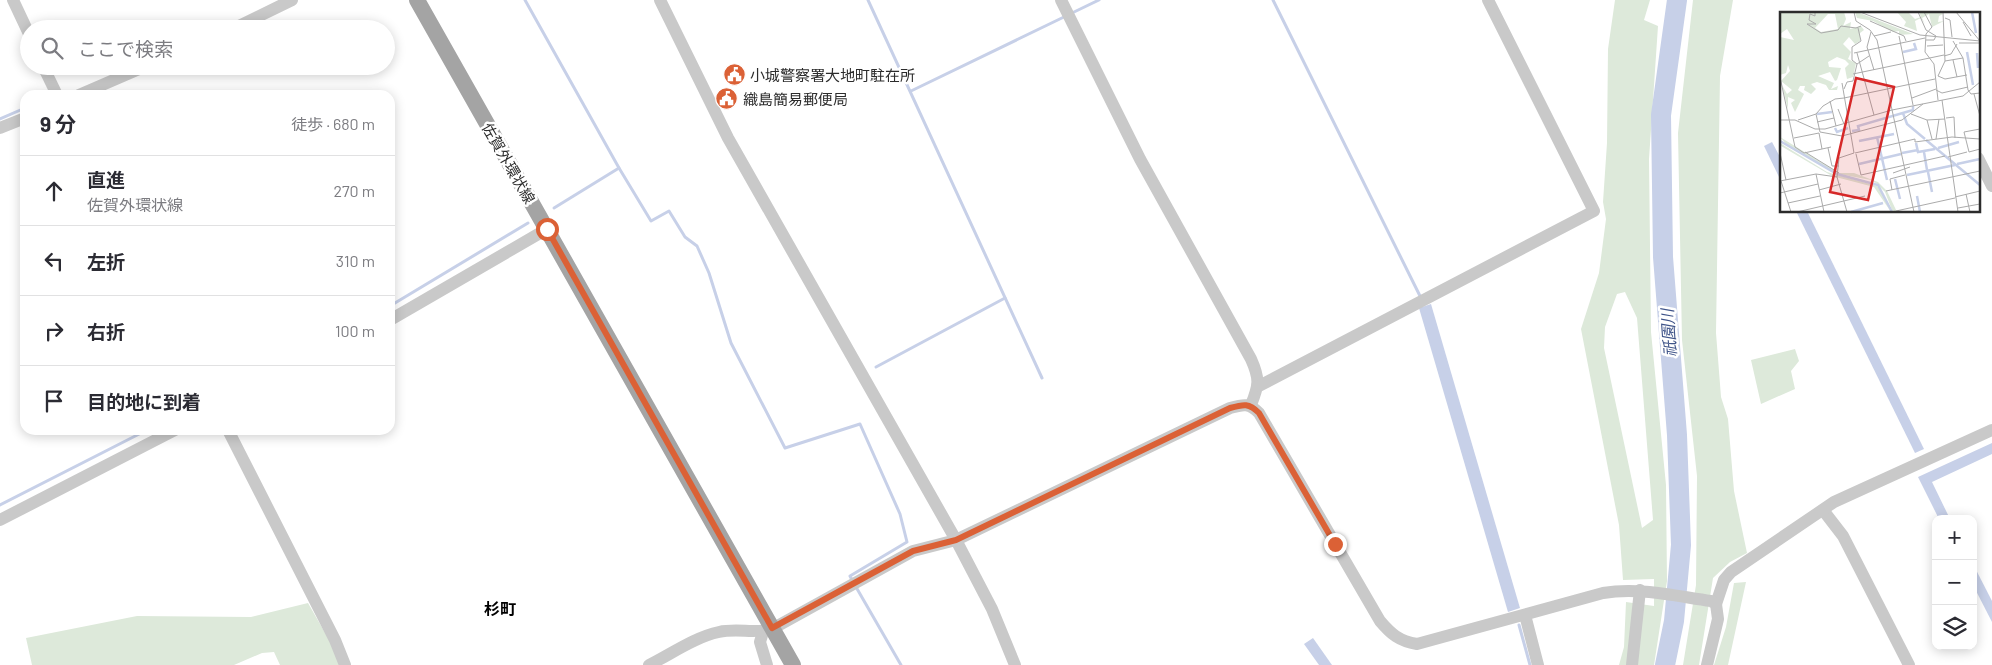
<!DOCTYPE html>
<html lang="ja">
<head>
<meta charset="utf-8">
<style>
  body { margin:0; font-family:Barlow,"Noto Sans JP",sans-serif; background:#f7f7f7; color:#2b2b33 }
  .controls { position:absolute; right:15px; bottom:15px; display:grid; overflow:hidden; border-radius:10px; box-shadow:0 2px 12px #0003 }
  .controls button { width:45px; height:45px; display:grid; place-items:center; padding:0; border:0; border-bottom:1px solid #e1e1e2; background:#fff; color:#2b2b33; font:25px sans-serif }
  .stop { position:absolute; width:15px; height:15px; margin:-11px; border:4px solid #db6136; border-radius:50%; background:#fff }
  .stop.end { background:#db6136; border-color:#fff; box-shadow:0 1px 5px #0008 }
  .list { margin:0; padding:0; list-style:none }
  h2 { display:flex; justify-content:space-between; align-items:center; height:65px; margin:0; padding:0 20px; font-size:21px }
  h2 small { font-size:16px; font-weight:400; color:#7c7c81 }
  .list li { display:grid; grid-template-columns:32px 1fr auto; gap:15px; align-items:center; box-sizing:border-box; height:70px; padding:0 20px; border-top:1px solid #e1e1e2 }
  .list b { display:block; font-size:19px; white-space:nowrap }
  .list p { margin:0; font-size:16px; white-space:nowrap; color:#7c7c81 }
  .list em { font-size:16px; font-style:normal; color:#7c7c81 }
  .icon { flex:none; width:28px; height:28px; fill:none; stroke:currentColor; stroke-width:2; stroke-linecap:round; stroke-linejoin:round }
  .map { position:relative; flex:none; width:1992px; height:665px; overflow:hidden }
  .search { position:absolute; background:#fff; box-shadow:0 2px 12px #0003; left:20px; top:20px; width:375px; height:55px; display:flex; align-items:center; gap:12px; box-sizing:border-box; padding:0 18px; border-radius:28px; color:#7c7c81; font-size:19px }
  .panel { position:absolute; background:#fff; box-shadow:0 2px 12px #0003; left:20px; top:90px; width:375px; height:345px; border-radius:15px }
  .map>svg:first-child { display:block }
  .green { fill:#dde9da; fill-rule:evenodd }
  .water { fill:#c7d0e8 }
  .lines { fill:none; stroke-linecap:round; stroke-linejoin:round }
  .stream { stroke:#c7d0e8; stroke-width:3 }
  .river { stroke:#c7d0e8; stroke-width:20 }
  .minor { stroke:#c9c9c9; stroke-width:12 }
  .major { stroke:#a4a4a4; stroke-width:16 }
  .route { stroke:#db6136; stroke-width:6 }
  .labels { text-anchor:middle; dominant-baseline:central; stroke-width:5; stroke-linejoin:round; paint-order:stroke }
  .poi-label { font-size:15px; fill:#2c2c2c; stroke:#fff; text-anchor:start }
  .street-label { font-size:15px; fill:#2c2c2c; stroke:#fff }
  .water-label { font-size:16px; font-style:italic; fill:#3f5489; stroke:#fff }
  .neighbourhood-label { font-size:16px; font-weight:bold; fill:#000; stroke:#fff }
  .inset-river { fill:none; stroke:#c7d0e8; stroke-width:2.5 }
  .inset-road { fill:none; stroke:#ababab; stroke-width:1 }
  .view { fill:#d62828; fill-opacity:0.15; stroke:#d62828; stroke-width:2.5 }
  .inset-edge { fill:none; stroke:#2c2c2c; stroke-width:2.5 }
</style>
</head>
<body>
<div class="map">
<svg width="1992" height="665" viewBox="0 0 1992 665">
  <rect width="100%" height="100%" fill="#fff"/>
  <g class="green">
    <path d="M 1615,0 L 1650,0 L 1644,20 L 1658,26 L 1649,159 L 1651,332 L 1666,485 L 1667,581 L 1654,665 L 1619,665 L 1624,647 L 1626,602 L 1654,606 L 1654,579 L 1623,580 L 1619,525 L 1581,329 L 1599,273 L 1606,219 L 1603,202 L 1607,143 L 1608,49 ZM 1625,292 L 1637,318 L 1653,520 L 1642,528 L 1604,348 L 1605,327 L 1617,294 Z"/>
    <path d="M 1693,0 L 1733,0 L 1720,76 L 1716,333 L 1721,397 L 1728,419 L 1734,491 L 1747,553 L 1730,562 L 1713,578 L 1699,665 L 1683,665 L 1696,585 L 1697,476 L 1682,340 L 1678,133 Z"/>
    <path d="M 1795,349 L 1799,361 L 1791,371 L 1795,389 L 1761,404 L 1751,360 Z"/>
    <path d="M 1746,582 L 1728,665 L 1714,665 L 1726,627 L 1734,583 Z"/>
    <path d="M 308,603 L 332,645 L 340,665 L 280,665 L 274,652 L 262,653 L 234,665 L 32,665 L 26,638 L 137,616 L 251,617 Z"/>
  </g>
  <g class="water">
    <path d="M 1772,142 L 1781,159 L 1781,181 L 1764,146 Z"/>
    <path d="M 1796,211 L 1807,211 L 1924,449 L 1915,453 Z"/>
    <path d="M 1431,304 L 1520,608 L 1508,612 L 1419,308 Z"/>
    <path d="M 1992,443 L 1992,454 L 1932,482 L 1950,519 L 1939,519 L 1918,477 Z"/>
    <path d="M 1973,564 L 1992,601 L 1992,622 L 1973,585 Z"/>
    <path d="M 1313,638 L 1332,665 L 1319,665 L 1304,644 Z"/>
  </g>
  <g class="lines">
    <g class="stream">
      <path d="M 525,0 L 619,168 L 651,221 L 669,211 L 685,237 L 697,246 L 709,273 L 731,343 L 785,448 L 860,424 L 900,514 L 907,542 L 850,576 L 853,582"/>
      <path d="M 868,0 L 1042,378"/>
      <path d="M 1273,0 L 1421,298"/>
      <path d="M 1072,13 L 1099,0"/>
      <path d="M 911,91 L 1066,16"/>
      <path d="M 0,119 L 25,108"/>
      <path d="M 554,208 L 619,168"/>
      <path d="M 390,306 L 528,223"/>
      <path d="M 876,367 L 1005,298"/>
      <path d="M 0,505 L 147,430"/>
      <path d="M 856,587 L 901,665"/>
      <path d="M 1519,625 L 1530,665"/>
    </g>
    <path class="river" d="M 1665,665 L 1674,621 L 1681,545 L 1677,435 L 1663,257 L 1661,115 L 1677,0"/>
    <g class="minor">
      <path d="M 13,0 L 29,34"/>
      <path d="M 660,0 L 728,138 L 956,540 L 992,609 L 1015,665"/>
      <path d="M 1061,0 L 1140,159 L 1251,359 C 1260,379 1259,385 1251,405"/>
      <path d="M 233,29 L 292,0"/>
      <path d="M 43,66 L 57,95"/>
      <path d="M 79,95 L 146,66"/>
      <path d="M 0,128 L 25,118"/>
      <path d="M 1978,158 L 1992,186"/>
      <path d="M 390,320 L 547,229"/>
      <path d="M 1259,386 L 1594,211 L 1488,0"/>
      <path d="M 228,430 L 335,640 L 345,665"/>
      <path d="M 1823,510 L 1843,536 L 1909,665"/>
      <path d="M 0,520 L 175,430"/>
      <path d="M 1716,604 L 1724,580 L 1731,572 L 1834,502 L 1992,430"/>
      <path d="M 1525,615 L 1538,665"/>
      <path d="M 763,632 L 760,642 L 767,665"/>
      <path d="M 649,665 C 671,654 695,637 719,632 C 737,628 756,634 772,629 L 913,551 L 956,540 L 1230,408 C 1244,404 1249,403 1259,413 L 1380,621 C 1391,634 1399,641 1417,644 L 1603,593 C 1639,587 1675,596 1711,601 L 1716,604 L 1718,619 L 1707,665"/>
      <path d="M 1632,665 L 1640,590"/>
    </g>
    <path class="major" d="M 417,0 L 793,665"/>
  </g>
  <g class="lines">
    <path class="route" d="M 547,229 L 772,628 L 913,551 L 956,540 L 1230,408 C 1244,404 1249,403 1259,413 L 1335,544"/>
  </g>
  <defs>
    <symbol id="civic-disc" viewBox="-11 -11 22 22"><circle r="9.5" fill="#db6136" stroke="#fff"/><path d="M-.6-6.5H3V-4.5H.6V-3L4-1V1h2V6H-6V1h2V-1L-.6-3ZM-1.2 2.5V6h2.4V2.5Z" fill="#fff"/></symbol>
  </defs>
  <g fill-rule="evenodd">
    <use href="#civic-disc" x="722" y="62" width="25" height="25"/>
    <use href="#civic-disc" x="714" y="86" width="25" height="25"/>
  </g>
  <g class="labels">
    <g class="poi-label">
      <text x="750" y="75">小城警察署大地町駐在所</text>
      <text x="743" y="99">織島簡易郵便局</text>
    </g>
    <g class="street-label">
      <text transform="translate(509 163) rotate(60)">佐賀外環状線</text>
    </g>
    <g class="water-label">
      <text transform="translate(1668 333) rotate(-94)">祇園川</text>
    </g>
    <g class="neighbourhood-label">
      <text x="500" y="608">杉町</text>
    </g>
  </g>
  <g transform="translate(1780 12)">
    <rect width="200" height="200" fill="#fff"/>
    <path d="M 0,0 L 64,0 L 66,7 L 63,14 L 71,10 L 70,17 L 81,14 L 84,18 L 80,21 L 80,29 L 75,32 L 69,25 L 63,32 L 71,40 L 68,47 L 76,51 L 73,65 L 67,67 L 65,56 L 69,52 L 65,48 L 57,45 L 48,50 L 49,55 L 61,56 L 57,68 L 55,69 L 50,60 L 38,64 L 54,71 L 51,77 L 58,74 L 57,78 L 49,78 L 46,73 L 37,70 L 31,72 L 36,77 L 31,82 L 24,78 L 25,74 L 20,74 L 18,78 L 24,82 L 15,100 L 11,91 L 15,88 L 8,85 L 8,97 L 2,73 L 7,82 L 12,78 L 1,69 L 10,59 L 8,53 L 6,61 L 0,63 L 0,25 L 14,28 L 7,17 L 0,22 ZM 48,2 L 55,2 L 58,17 L 41,20 L 35,16 ZM 75,0 L 77,0 L 133,22 L 119,23 L 119,19 L 113,20 L 93,9 L 77,6 ZM 117,0 L 128,0 L 135,7 L 141,5 L 139,0 L 160,0 L 163,2 L 159,4 L 158,10 L 164,9 L 152,15 L 149,2 L 142,6 L 145,12 L 141,6 L 135,9 L 137,19 L 124,14 L 126,10 ZM 0,125 L 59,161 L 74,161 L 98,170 L 107,179 L 117,200 L 112,198 L 105,180 L 97,172 L 91,168 L 59,162 L 49,158 L 7,133 ZM 0,131 L 47,160 L 97,174 L 101,178 L 111,200 L 94,175 L 52,164 L 1,134 Z" fill="#dde9da" fill-rule="evenodd"/>
    <path class="inset-river" d="M 192,0 L 196,21M 123,40 L 136,37 L 134,31M 187,40 L 193,73M 197,41 L 198,56M 123,101 L 127,112 L 145,127M 37,102 L 52,100M 55,116 L 57,120 L 68,116M 72,119 L 79,118 L 78,114 L 133,98 L 133,94M 97,125 L 107,168M 146,128 L 200,173M 0,129 L 57,162 L 98,173 L 112,200M 79,129 L 114,122M 136,131 L 138,140 L 155,137M 158,136 L 179,130M 144,140 L 147,158M 122,141 L 138,138M 79,152 L 121,142M 177,152 L 200,147M 148,160 L 152,180M 127,163 L 175,153M 115,167 L 120,187M 137,184 L 140,200M 71,200 L 103,191"/>
    <path class="inset-road" d="M 35,0 L 35,4 L 30,2 L 29,8 L 36,12 L 27,12 L 41,21 L 58,18 L 61,14 L 76,16 L 81,14M 74,0 L 76,9 L 90,18 L 97,28 L 134,200M 80,0 L 140,23 L 200,29M 138,0 L 146,18 L 156,24 L 154,28 L 146,28M 144,0 L 152,15 L 146,22 L 145,40 L 154,52 L 158,88M 176,0 L 200,29M 165,6 L 170,8 L 172,25M 90,9 L 124,24 L 126,29M 183,10 L 191,24M 91,20 L 87,35 L 94,58M 94,24 L 111,20M 119,24 L 133,93M 173,29 L 183,46 L 188,78 L 191,82 L 200,81M 179,31 L 200,31M 147,34 L 163,33M 74,41 L 145,26M 77,41 L 94,103M 164,44 L 171,42 L 177,32M 173,48 L 177,65M 165,49 L 183,46M 77,52 L 72,48 L 72,35 L 81,29 L 78,16M 73,62 L 164,43M 158,64 L 165,49 L 163,0M 158,64 L 165,67 L 187,63M 0,65 L 15,135 L 24,141 L 51,135M 64,77 L 67,70 L 73,69 L 77,52 L 89,44M 156,78 L 162,81 L 188,75M 194,82 L 200,104M 64,86 L 155,67M 132,86 L 156,77M 162,88 L 178,200M 50,89 L 56,114M 58,97 L 64,112M 36,102 L 40,120 L 62,124 L 122,108 L 143,92M 131,102 L 147,108 L 165,107M 166,106 L 174,105 L 175,126M 0,108 L 15,108 L 35,117 L 45,117 L 112,98 L 183,84 L 200,70M 18,108 L 36,102 L 43,94 L 55,87 L 64,86M 147,108 L 152,127M 37,110 L 54,106M 200,117 L 184,120 L 189,140 L 200,137M 39,121 L 42,137M 14,126 L 39,121M 156,127 L 159,107M 48,136 L 52,154 L 59,154M 25,140 L 59,161M 0,141 L 6,168M 75,141 L 135,127 L 135,130 L 172,125 L 200,127M 76,142 L 81,163 L 165,144M 168,145 L 187,140M 113,161 L 130,155M 36,162 L 44,200M 57,165 L 67,200M 0,169 L 36,162 L 57,165 L 59,146 L 74,141 L 62,71M 1,169 L 11,200M 39,178 L 61,172M 112,178 L 110,167 L 125,163M 106,179 L 200,159M 0,181 L 38,172M 186,182 L 190,200M 175,185 L 200,179M 8,191 L 40,184M 178,196 L 200,192M 116,199 L 175,186M 17,200 L 85,184"/>
    <path class="view" d="M 76,66 L 114,75 L 88,188 L 50,180 Z"/>
    <rect width="200" height="200" class="inset-edge"/>
  </g>
</svg>
<div class="controls">
<button>+</button>
<button>−</button>
<button><svg class="icon" aria-label="layers" viewBox="0 0 24 24"><path d="M12 4l9 5-9 5-9-5zM3 14l9 5 9-5"/></svg></button>
</div>
<div class="stop" style="left:547px;top:229px"></div>
<div class="stop end" style="left:1335px;top:544px"></div>
<div class="search"><svg class="icon" aria-label="search" viewBox="0 0 24 24"><circle cx="10" cy="10" r="6"/><path d="M15 15l6 6"/></svg>ここで検索</div>
<section class="panel">
<h2>9 分<small>徒歩 · 680 m</small></h2>
<ul class="list">
<li><svg class="icon" aria-label="ahead" viewBox="0 0 24 24"><path d="M12 20V5M6 11l6-6 6 6"/></svg><div><b>直進</b><p>佐賀外環状線</p></div><em>270 m</em></li>
<li><svg class="icon" aria-label="left" viewBox="0 0 24 24"><path d="M17 20v-9H6M10 6l-5 5 5 5"/></svg><div><b>左折</b></div><em>310 m</em></li>
<li><svg class="icon" aria-label="right" viewBox="0 0 24 24"><path d="M7 20v-9h11M14 6l5 5-5 5"/></svg><div><b>右折</b></div><em>100 m</em></li>
<li><svg class="icon" aria-label="arrive" viewBox="0 0 24 24"><path d="M6 21V4h12l-3 4 3 4H6"/></svg><div><b>目的地に到着</b></div></li>
</ul>
</section>
</div>
</body>
</html>
